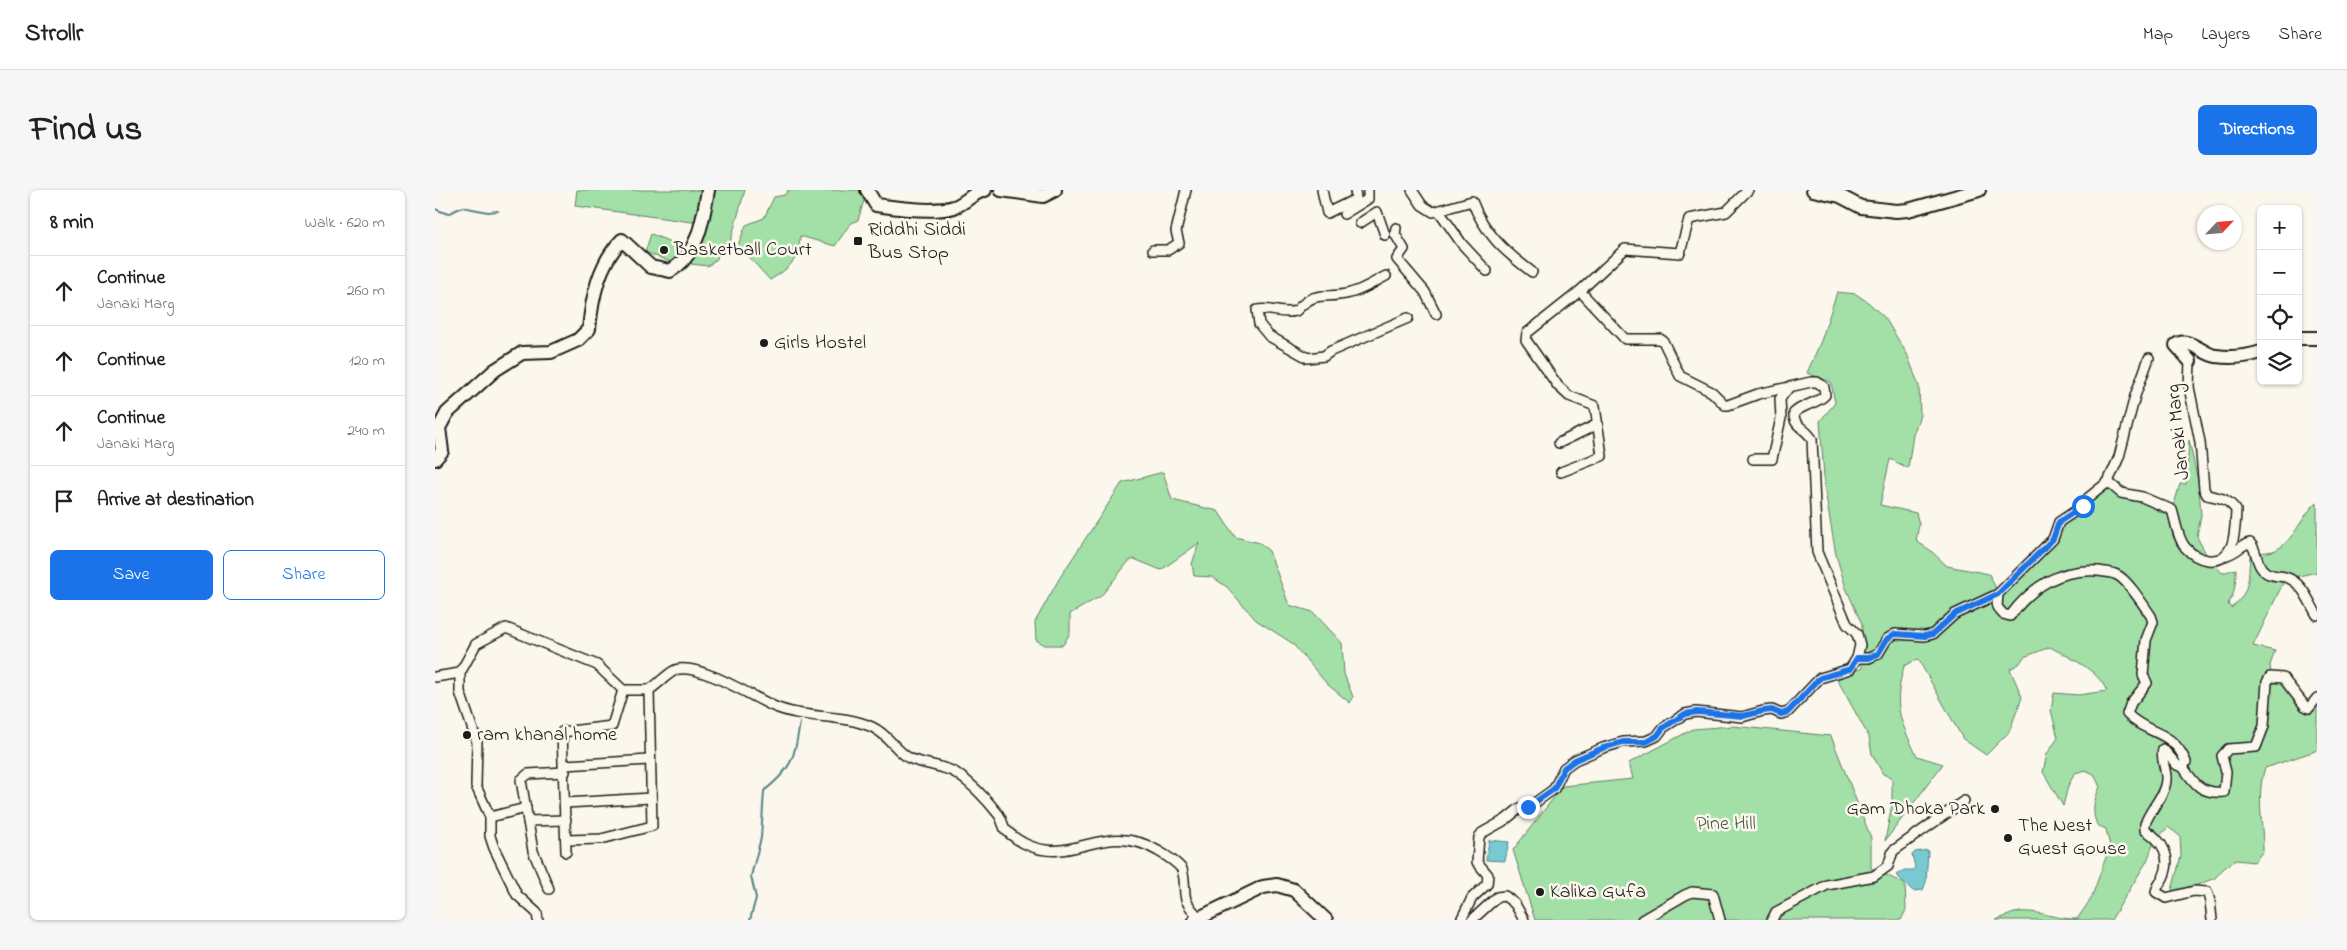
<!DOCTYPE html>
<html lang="en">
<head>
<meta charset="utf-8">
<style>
  body { margin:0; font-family:"Indie Flower",sans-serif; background:#f6f6f6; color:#202124 }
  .controls { position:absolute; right:15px; top:15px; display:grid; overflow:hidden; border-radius:8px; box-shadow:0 1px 4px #0004 }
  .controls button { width:45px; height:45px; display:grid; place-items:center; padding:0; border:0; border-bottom:1px solid #e0e0e0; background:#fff; color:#202124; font:25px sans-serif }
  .compass { position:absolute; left:1762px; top:15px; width:45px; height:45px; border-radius:50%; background:#fff; box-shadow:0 1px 4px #0004; rotate:64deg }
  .stop { position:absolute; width:15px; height:15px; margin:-11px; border:4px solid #1a73e8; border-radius:50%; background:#fff }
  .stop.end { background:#1a73e8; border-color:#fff; box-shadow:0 1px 5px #0008 }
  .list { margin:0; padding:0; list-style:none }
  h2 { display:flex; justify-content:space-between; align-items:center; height:65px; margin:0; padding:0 20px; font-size:21px }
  h2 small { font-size:16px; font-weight:400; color:#757577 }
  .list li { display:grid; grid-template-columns:32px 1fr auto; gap:15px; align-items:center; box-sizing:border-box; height:70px; padding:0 20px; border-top:1px solid #e0e0e0 }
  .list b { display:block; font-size:19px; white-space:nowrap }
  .list p { margin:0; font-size:16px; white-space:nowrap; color:#757577 }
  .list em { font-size:16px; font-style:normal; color:#757577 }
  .actions { display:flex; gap:10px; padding:15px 20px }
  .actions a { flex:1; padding:11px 0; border:1px solid #1a73e8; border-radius:8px; text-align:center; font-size:18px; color:#1a73e8 }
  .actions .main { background:#1a73e8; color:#fff }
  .icon { flex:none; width:28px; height:28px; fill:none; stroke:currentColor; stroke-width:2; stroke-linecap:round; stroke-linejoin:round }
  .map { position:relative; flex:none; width:1882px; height:730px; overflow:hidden; border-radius:8px }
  header { display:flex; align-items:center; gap:30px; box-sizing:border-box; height:70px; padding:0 25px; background:#fff; border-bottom:1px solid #e0e0e0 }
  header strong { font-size:24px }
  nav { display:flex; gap:28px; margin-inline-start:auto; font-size:18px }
  .intro { display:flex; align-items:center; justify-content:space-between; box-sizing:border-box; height:120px; padding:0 30px }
  h1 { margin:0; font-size:35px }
  .button { padding:12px 22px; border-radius:8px; background:#1a73e8; color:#fff; font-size:18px; font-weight:700 }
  main { display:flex; gap:30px; padding:0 30px }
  aside { flex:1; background:#fff; border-radius:8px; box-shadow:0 1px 4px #0004 }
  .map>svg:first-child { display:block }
  .green { fill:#a3e0a8; stroke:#607e62 }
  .water { fill:#79c9d3; stroke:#54848a }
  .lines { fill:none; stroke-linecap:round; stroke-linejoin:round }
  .stream { stroke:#54848a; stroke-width:2 }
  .street-casing { stroke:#1c1c1c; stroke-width:12 }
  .secondary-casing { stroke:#1c1c1c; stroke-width:16 }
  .street { stroke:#fbf7ec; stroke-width:9 }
  .secondary { stroke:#fbf7ec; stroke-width:12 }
  .route { stroke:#1a73e8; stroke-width:6 }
  .poi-dot { fill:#1c1c1c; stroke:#fbf7ec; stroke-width:2 }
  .labels { text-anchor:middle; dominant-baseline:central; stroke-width:5; stroke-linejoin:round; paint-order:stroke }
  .poi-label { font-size:20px; fill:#1c1c1c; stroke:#fbf7ec; text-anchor:start }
  .street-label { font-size:20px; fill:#1c1c1c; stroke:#fbf7ec }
  .park-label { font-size:20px; fill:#445746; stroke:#fbf7ec }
</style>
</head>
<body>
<header>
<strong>Strollr</strong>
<nav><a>Map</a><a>Layers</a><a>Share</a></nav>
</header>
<div class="intro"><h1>Find us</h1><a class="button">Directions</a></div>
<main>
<aside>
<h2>8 min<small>Walk · 620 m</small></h2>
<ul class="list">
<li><svg class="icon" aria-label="ahead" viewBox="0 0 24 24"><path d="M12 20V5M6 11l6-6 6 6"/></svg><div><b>Continue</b><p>Janaki Marg</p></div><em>260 m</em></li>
<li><svg class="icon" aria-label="ahead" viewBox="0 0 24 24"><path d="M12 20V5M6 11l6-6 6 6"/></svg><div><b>Continue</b></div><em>120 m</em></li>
<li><svg class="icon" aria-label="ahead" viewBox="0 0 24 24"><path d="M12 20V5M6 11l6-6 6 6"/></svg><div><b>Continue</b><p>Janaki Marg</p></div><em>240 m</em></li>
<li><svg class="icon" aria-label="arrive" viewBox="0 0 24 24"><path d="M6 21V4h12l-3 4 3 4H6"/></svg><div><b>Arrive at destination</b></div></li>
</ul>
<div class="actions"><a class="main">Save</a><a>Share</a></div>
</aside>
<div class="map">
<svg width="1882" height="730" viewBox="0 0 1882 730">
  <rect width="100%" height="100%" fill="#fbf7ec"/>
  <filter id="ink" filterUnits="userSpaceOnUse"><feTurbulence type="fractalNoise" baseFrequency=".02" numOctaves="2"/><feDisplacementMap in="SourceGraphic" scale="10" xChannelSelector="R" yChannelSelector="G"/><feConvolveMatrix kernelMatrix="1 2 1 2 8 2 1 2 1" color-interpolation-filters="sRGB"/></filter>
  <g filter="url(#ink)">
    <g class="green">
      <path d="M 142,0 L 269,0 L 264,33 L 140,16 Z"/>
      <path d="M 276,0 L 310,0 L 292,63 L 283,64 L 282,69 L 273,76 L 256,74 Z"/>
      <path d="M 353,0 L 430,0 L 431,4 L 423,30 L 415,34 L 400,56 L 365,46 C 364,70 355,78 335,90 L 303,55 L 311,35 L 329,28 L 339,7 L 350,5 Z"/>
      <path d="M 216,44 L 248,57 L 241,74 L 210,62 Z"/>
      <path d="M 1402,102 L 1421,104 L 1434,113 L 1450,128 L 1472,164 L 1484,196 L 1485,225 L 1478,245 L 1473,278 L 1455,269 L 1445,315 L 1481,323 L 1484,334 L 1481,351 L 1495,360 L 1512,376 L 1554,384 L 1563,403 L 1618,349 L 1629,333 L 1661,303 L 1681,291 L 1726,323 L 1738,318 L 1745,294 L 1751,294 L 1754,250 L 1764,296 L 1766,326 L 1762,347 L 1771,364 L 1787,383 L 1801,379 C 1801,392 1800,403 1793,414 L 1796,418 C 1818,401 1812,384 1816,359 L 1824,381 L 1832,389 L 1849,391 L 1818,456 L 1840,461 L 1835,475 L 1836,483 C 1853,495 1858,514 1873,524 L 1879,521 L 1882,516 L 1882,558 L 1880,561 L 1830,578 C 1821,604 1828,633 1828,661 L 1819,672 L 1801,670 L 1789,678 L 1780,688 L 1744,702 L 1737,700 L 1746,666 L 1745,646 L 1733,637 L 1719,652 L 1712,671 L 1676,730 L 1561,730 C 1567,728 1573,725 1579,723 C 1600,718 1621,730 1642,729 L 1656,709 L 1675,656 L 1671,639 L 1662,635 C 1656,620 1659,610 1665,597 L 1659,584 L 1650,580 L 1640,583 L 1633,596 L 1628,616 L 1608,582 L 1612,564 L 1623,548 L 1616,520 L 1619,503 L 1643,505 L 1672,501 C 1661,478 1637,469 1615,457 L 1589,467 L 1584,474 L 1575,479 L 1587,507 L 1574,542 L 1551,565 L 1528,549 L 1483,469 L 1469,476 C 1458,516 1464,529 1482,566 L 1508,574 L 1450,651 L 1457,614 L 1457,588 L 1448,584 L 1437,564 L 1434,547 L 1402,489 L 1427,478 L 1427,434 L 1411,398 L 1401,365 L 1390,301 L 1385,231 L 1400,213 L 1396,192 L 1372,183 L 1386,151 Z"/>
      <path d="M 728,282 L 737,310 L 783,321 L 800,347 L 825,353 L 834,361 L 854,415 L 878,422 L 907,453 L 909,484 L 918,507 L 915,513 L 892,494 L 857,453 L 821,430 L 792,397 L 777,387 L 759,386 L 757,374 L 764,353 L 726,380 L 699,369 L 694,371 L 666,406 L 635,424 L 635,443 L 628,455 L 610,455 L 601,450 L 600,432 L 624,389 L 687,293 Z"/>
      <path d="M 1882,312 L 1882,382 L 1859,387 L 1846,381 L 1838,384 L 1827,376 L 1825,363 C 1830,362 1836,362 1841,360 C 1859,351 1867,325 1882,312 Z"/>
      <path d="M 1297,536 L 1396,546 L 1436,648 L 1436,678 L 1470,694 L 1471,720 L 1466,730 L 1100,730 L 1078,660 L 1128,596 L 1198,589 L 1194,573 L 1258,539 Z"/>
    </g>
    <g class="water">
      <path d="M 1054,650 L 1074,652 L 1070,671 L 1051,670 Z"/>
      <path d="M 1493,660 L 1491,692 L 1488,700 L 1478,701 L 1461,685 L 1469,680 L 1478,680 L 1480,677 L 1477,665 L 1480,662 Z"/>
    </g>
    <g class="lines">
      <g class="stream">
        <path d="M 0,19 L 13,24 L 27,17 L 53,22 L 63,21"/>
        <path d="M 315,730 L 321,708 L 316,686 L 326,648 L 329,601 C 358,578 359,568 365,533"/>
      </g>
      <defs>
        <g id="street">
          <path d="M 887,0 L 892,23 L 921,9 L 920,0"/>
          <path d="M 977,0 L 987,15 L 998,22 L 1037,11 C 1049,43 1070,62 1097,82"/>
          <path d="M 1004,21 L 1027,54 L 1052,81"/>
          <path d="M 909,24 L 933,9 L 933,0"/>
          <path d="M 925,33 L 942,22 L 950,45"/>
          <path d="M 961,38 L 960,44 L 969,59 L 962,69 L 990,102 L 1001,124"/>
          <path d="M 718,60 L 733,60 L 744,53 L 741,41 L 751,0"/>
          <path d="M 951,86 C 939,92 928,100 915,103 C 890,110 882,98 861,121 C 846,125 836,117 822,120 L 824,134 L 834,146 L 873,168 L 889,166 L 896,161 L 973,128"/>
          <path d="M 1124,253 L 1163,234"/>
          <path d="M 1318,269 L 1337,269 L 1346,228 L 1345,209 L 1354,197"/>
          <path d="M 1126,282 L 1167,266 L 1160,216 L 1134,206 L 1123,196 L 1091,150 L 1092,143 L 1145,101 L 1190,59 L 1245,63 L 1254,29 L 1291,22 L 1313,0"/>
          <path d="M 1673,292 L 1684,267 L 1700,206 L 1714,168"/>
          <path d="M 1792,365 C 1802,362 1807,354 1815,353 C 1823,361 1820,372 1828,380 C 1835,387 1842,385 1850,387 C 1867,391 1874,412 1882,425"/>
          <path d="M 1563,404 L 1562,417 L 1568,424 L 1575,426 C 1597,397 1624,378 1663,381 C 1668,382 1677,382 1682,385 C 1693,390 1709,416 1716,426 L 1718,432 L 1711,450 L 1708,485 L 1712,493 L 1696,513 L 1692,524 C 1715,547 1736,538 1751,572 L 1748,577 L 1742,575 L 1728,559 C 1725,569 1732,580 1731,590 C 1730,606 1715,619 1710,634 L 1710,640 C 1727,650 1738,667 1728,688 C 1725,693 1722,696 1721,702 L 1731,708 L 1759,701 L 1772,702 L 1775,711 L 1777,730"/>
          <path d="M 1422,468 L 1434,468 L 1443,464 L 1452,449 L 1460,444 L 1490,446 L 1498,444 L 1520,424 L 1563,404 L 1618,349 L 1624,332 L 1648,316 L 1653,308 L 1673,292 L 1686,303 L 1707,307 L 1737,320 C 1741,332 1742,347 1750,357 C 1756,364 1764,369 1773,370 C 1801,373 1800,340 1801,320 C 1792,308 1786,308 1772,305 L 1769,299 L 1765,252 L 1754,197 L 1755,171"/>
          <path d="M 25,483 L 25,502 L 42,552 L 41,596 L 55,627 L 55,646 L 59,658 L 82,705 L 102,723 L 103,730"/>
          <path d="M 0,487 L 25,483 L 41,454 L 71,438 L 162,475 L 188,500 L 214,500 C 223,495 235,480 244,479 C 267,475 316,506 338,516 C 370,530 406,523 437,537 C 453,544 460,560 474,568 C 489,575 507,575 521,583 C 536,593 553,611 564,625 C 567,630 568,635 570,639 C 576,646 587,653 595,656 C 639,674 671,630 723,661 C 732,666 740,671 747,679 C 754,703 742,706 764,727"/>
          <path d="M 130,575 L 214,570"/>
          <path d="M 1748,577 C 1760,595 1767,604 1789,602 L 1791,582 L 1787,566 L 1793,559 L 1821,557 L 1829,536 L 1832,492 L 1835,487 L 1848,488 L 1870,516 L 1874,518 L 1882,508"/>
          <path d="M 131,613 L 216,608"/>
          <path d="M 55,627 L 91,618"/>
          <path d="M 93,631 L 131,630"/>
          <path d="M 131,650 L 166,649 L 217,636 L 214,500"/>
          <path d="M 131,662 L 127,542 L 177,536 L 188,500"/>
          <path d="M 114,699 L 98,661 L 86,590 L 93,584 L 130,582"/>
          <path d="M 1026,730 L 1037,708 L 1052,694 L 1053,685 L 1042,672 L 1044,647 L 1047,643 L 1070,630 L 1085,618 L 1101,612 L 1119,599 L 1129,578 L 1140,570 L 1168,558 L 1188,552 L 1211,551 L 1222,546 L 1228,538 L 1250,524 L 1261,522 L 1307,527 L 1328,521 L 1337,520 L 1346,524 L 1353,522 L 1385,488 L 1415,479 L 1422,468 L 1425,455 L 1422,444 L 1412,434 L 1382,362 L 1377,249 C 1371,238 1358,237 1359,223 C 1368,214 1382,214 1390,205 L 1389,197 L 1382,192 L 1376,192 L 1323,204 L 1293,215 L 1290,215 L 1277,202 L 1245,186 L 1228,151 L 1225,149 L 1190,149 L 1145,101"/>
          <path d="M 1037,730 L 1062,707 L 1070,706 L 1080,714 L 1089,730"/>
          <path d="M 1207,730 L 1250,705 L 1257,702 L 1278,704 L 1285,730"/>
          <path d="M 1337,730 L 1341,722 L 1392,695 L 1439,686 L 1453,676 L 1458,661 L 1529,611"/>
        </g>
        <g id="secondary">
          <path d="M 432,0 L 441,15 C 461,18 500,23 519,17 C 531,13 538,2 550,0"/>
          <path d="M 566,0 L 608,6 L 620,0"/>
          <path d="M 1378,0 L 1405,6 L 1426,17 L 1461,21 L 1473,20 L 1544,0"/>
          <path d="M 1863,148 L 1882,148"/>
          <path d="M 1755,171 L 1741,155 C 1753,146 1769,165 1781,166 C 1797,168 1811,167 1826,162"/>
          <path d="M 0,269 L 7,261 L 4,238 L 12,223 L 60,180 L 87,163 L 116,162 L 143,150 L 154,139 C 157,107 164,73 187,50 L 216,77 L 235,81 C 263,65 268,30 273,0"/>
          <path d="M 760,730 L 828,697 L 842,695 L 859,700 L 891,730"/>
        </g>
      </defs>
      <use href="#street" class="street-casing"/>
      <use href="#secondary" class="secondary-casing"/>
      <use href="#street" class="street"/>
      <use href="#secondary" class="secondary"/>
    </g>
  </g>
  <g class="lines" filter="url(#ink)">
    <path class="route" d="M 1093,617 L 1119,599 L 1129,578 L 1140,570 L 1168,558 L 1188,552 L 1211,552 L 1222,546 L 1228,538 L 1250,524 L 1262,522 L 1308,526 L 1328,521 L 1337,520 L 1346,524 L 1353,522 L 1385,488 L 1415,479 L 1422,468 L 1434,468 L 1443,464 L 1452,449 L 1460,444 L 1490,446 L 1498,444 L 1520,424 L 1563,404 L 1618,349 L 1624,332 L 1648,316"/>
  </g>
  <g class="poi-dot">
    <rect x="418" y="46" width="10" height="10" rx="2.5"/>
    <circle cx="229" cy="60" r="5"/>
    <circle cx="329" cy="153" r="5"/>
    <circle cx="32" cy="545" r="5"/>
    <circle cx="1560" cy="619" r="5"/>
    <circle cx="1573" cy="648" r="5"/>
    <circle cx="1105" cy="702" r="5"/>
  </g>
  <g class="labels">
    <g class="poi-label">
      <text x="433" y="40">Riddhi Siddi<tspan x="433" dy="23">Bus Stop</tspan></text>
      <text x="239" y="60">Basketball Court</text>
      <text x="339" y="153">Girls Hostel</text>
      <text x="42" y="545">ram khanal home</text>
      <text x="1550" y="619" text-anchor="end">Gam Dhoka Park</text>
      <text x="1583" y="636">The Nest<tspan x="1583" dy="23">Guest Gouse</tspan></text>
      <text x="1115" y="702">Kalika Gufa</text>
    </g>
    <g class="street-label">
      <text transform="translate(1744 242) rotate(-96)">Janaki Marg</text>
    </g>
    <g class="park-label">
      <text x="1291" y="634">Pine Hill</text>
    </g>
  </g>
</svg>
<div class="controls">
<button>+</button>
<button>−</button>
<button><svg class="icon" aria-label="locate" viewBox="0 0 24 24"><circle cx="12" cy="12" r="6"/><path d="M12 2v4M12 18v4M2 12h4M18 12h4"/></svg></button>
<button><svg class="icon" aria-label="layers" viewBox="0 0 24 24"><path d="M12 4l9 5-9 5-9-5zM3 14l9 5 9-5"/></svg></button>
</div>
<svg class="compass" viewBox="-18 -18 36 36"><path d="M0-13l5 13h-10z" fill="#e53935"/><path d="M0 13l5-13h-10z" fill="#757577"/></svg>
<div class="stop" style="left:1648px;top:316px"></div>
<div class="stop end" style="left:1093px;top:617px"></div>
</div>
</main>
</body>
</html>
